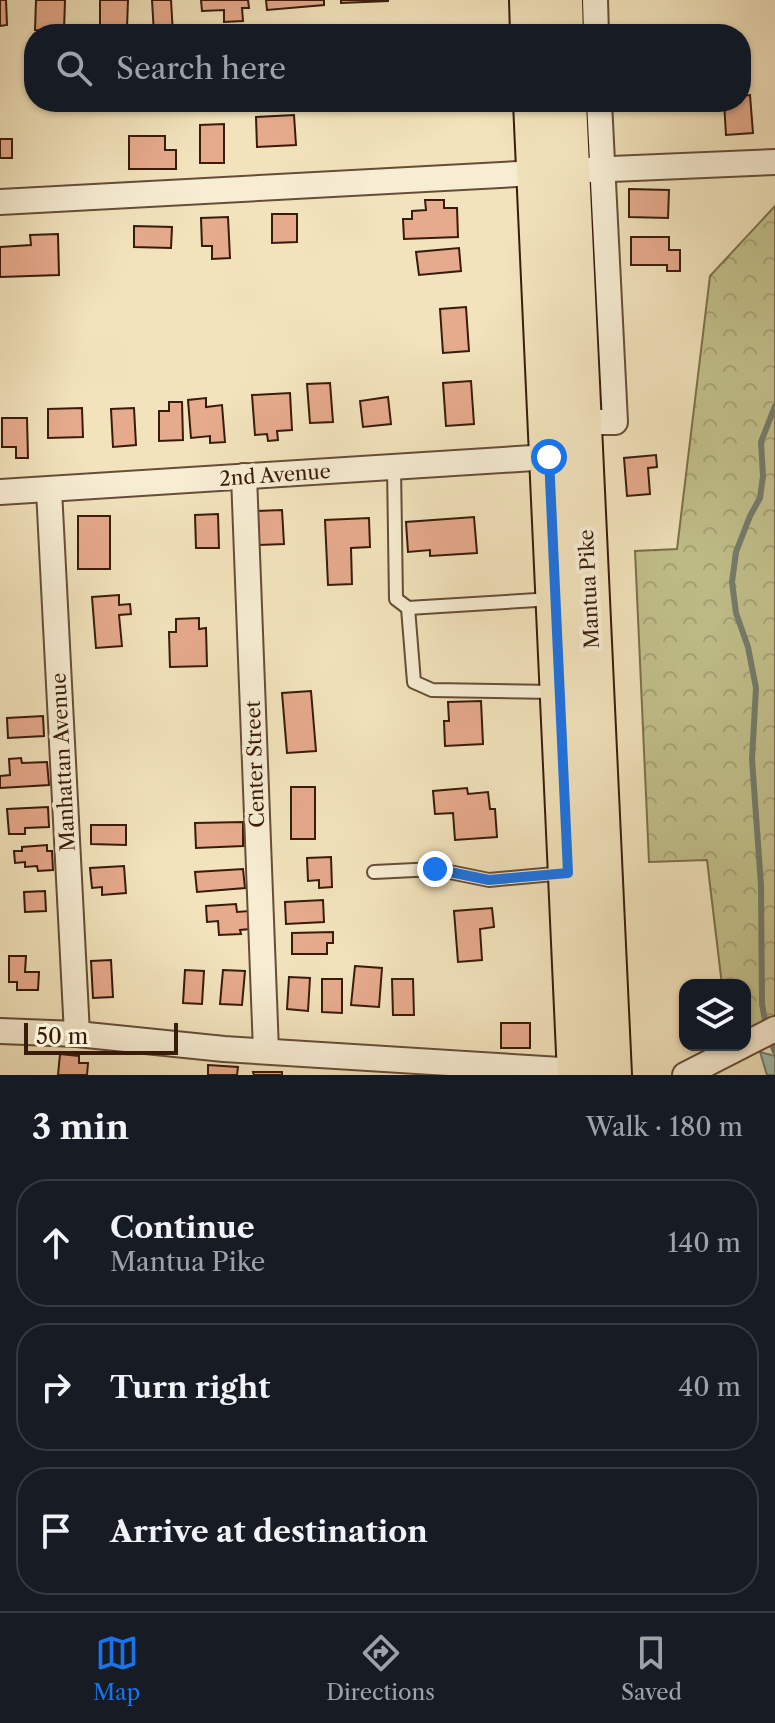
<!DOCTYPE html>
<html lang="en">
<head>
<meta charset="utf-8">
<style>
  body { margin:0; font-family:"Libre Caslon Text",serif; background:#20242c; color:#f1f3f6 }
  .controls { position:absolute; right:24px; bottom:24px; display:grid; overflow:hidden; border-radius:16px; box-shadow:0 2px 6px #0004 }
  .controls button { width:72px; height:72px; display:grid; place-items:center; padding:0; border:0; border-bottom:2px solid #363941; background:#171b24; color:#f1f3f6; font:40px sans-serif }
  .scale { position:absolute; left:24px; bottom:20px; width:154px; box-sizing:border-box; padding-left:8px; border:4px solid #391b0b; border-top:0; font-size:22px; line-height:28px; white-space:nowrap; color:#391b0b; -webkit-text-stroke:6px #f7edd3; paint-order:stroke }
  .stop { position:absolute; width:24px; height:24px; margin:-18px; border:6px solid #1a73e8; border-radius:50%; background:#fff }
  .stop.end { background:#1a73e8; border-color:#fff; box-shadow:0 2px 8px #0008 }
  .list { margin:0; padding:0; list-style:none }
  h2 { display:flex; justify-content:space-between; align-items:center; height:104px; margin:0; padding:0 32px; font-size:34px }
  h2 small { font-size:26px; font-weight:400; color:#9ea1a6 }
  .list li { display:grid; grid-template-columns:52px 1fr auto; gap:24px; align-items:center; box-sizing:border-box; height:128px; margin:0 16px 16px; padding:0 16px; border:2px solid #363941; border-radius:32px }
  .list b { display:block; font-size:30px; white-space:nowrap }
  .list p { margin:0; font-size:26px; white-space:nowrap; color:#9ea1a6 }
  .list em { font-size:26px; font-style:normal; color:#9ea1a6 }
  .icon { flex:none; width:44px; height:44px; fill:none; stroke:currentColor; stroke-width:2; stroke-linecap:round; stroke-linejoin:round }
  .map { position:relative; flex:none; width:775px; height:1075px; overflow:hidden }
  .search { position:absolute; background:#171b24; box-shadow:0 2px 6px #0004; left:24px; right:24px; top:24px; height:88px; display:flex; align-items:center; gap:20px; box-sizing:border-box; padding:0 28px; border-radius:32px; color:#9ea1a6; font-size:30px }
  .sheet { height:536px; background:#171b24 }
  nav { display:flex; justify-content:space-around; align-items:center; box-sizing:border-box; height:112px; border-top:2px solid #363941; background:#171b24; font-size:22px; color:#9ea1a6 }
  nav a { display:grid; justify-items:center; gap:4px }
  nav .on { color:#1a73e8 }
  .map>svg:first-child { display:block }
  .forest { fill:url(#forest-crowns); stroke:#7e6e4c; stroke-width:2 }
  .water { fill:#9bbeaf; stroke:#747d6d; stroke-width:2 }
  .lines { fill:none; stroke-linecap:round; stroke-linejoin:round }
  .stream { stroke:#747d6d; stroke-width:6 }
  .building { fill:#e6aa8c; stroke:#391b0b; stroke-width:2 }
  .lane-casing { stroke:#674d37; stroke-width:16 }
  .street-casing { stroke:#674d37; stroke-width:28 }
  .primary-casing { stroke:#391b0b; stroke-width:42 }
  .lane { stroke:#f7edd3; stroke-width:12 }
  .street { stroke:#f7edd3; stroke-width:24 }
  .primary { stroke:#f2e3bc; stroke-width:38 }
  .route { stroke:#1a73e8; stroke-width:10 }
  .labels { text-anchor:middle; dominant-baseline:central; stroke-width:8; stroke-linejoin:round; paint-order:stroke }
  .street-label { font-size:20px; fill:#391b0b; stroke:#f7edd3 }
</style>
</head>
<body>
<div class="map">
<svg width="775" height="1075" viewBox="0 0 775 1075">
  <defs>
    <pattern id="forest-crowns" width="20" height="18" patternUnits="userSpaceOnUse" patternTransform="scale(2)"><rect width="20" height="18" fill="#c2c18c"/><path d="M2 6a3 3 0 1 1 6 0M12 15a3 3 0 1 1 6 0" fill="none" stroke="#a7a577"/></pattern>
  </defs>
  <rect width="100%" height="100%" fill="#f2e3bc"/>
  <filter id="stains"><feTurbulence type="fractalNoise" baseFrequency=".0025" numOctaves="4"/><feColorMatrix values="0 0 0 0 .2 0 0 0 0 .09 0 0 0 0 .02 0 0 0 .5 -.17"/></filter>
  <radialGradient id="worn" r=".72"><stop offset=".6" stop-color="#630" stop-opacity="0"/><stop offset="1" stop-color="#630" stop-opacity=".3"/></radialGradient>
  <path class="forest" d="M 775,206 L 775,1020 L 745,1038 L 745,985 L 722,985 L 707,860 L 649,862 L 635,551 L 677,549 L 710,276 Z"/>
  <path class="water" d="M 760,1052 L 775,1056 L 775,1075 L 767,1075 Z"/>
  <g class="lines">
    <g class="stream">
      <path d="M 766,1026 L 762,1004 L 761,885 L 752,759 L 756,688 L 748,647 L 736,613 L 732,582 L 736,552 L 750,516 L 760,498 L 763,476 L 761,442 L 775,406"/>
      <path d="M 769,1037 L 775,1052"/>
    </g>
  </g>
  <g class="building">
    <path d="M 0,0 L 6,0 L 7,25 L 0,26 Z"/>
    <path d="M 36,0 L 65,0 L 64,31 L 35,30 Z"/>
    <path d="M 100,0 L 128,0 L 127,27 L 100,26 Z"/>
    <path d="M 152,0 L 171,0 L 173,34 L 154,34 Z"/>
    <path d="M 201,0 L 248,0 L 249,8 L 242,8 L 243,21 L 224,22 L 224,10 L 202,11 Z"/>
    <path d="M 266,0 L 324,0 L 324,5 L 267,10 Z"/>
    <path d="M 341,0 L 388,0 L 388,1 L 341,3 Z"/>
    <path d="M 750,95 L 753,133 L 726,135 L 724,102 L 741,102 L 741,96 Z"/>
    <path d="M 342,102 L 418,102 L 418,107 L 342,111 Z"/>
    <path d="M 294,115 L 296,145 L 257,147 L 256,117 Z"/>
    <path d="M 224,124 L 224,163 L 200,163 L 200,125 Z"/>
    <path d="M 129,136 L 165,136 L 165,150 L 176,150 L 176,169 L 129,169 Z"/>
    <rect x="0" y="139" width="12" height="19"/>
    <path d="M 629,189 L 669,190 L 668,218 L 629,217 Z"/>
    <path d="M 425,200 L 444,200 L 444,208 L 457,208 L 458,237 L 404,239 L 403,219 L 412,219 L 412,211 L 426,210 Z"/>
    <path d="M 272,214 L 297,214 L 297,242 L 272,243 Z"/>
    <path d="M 228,217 L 230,258 L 212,259 L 212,246 L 202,246 L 201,218 Z"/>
    <path d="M 134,226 L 172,227 L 171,248 L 134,247 Z"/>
    <path d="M 58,234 L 59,275 L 0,277 L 0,247 L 31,245 L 30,235 Z"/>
    <path d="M 631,237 L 669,237 L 669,250 L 680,250 L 680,271 L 667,271 L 667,265 L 631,265 Z"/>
    <path d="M 459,248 L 461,271 L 419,275 L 416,252 Z"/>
    <path d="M 466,307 L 469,351 L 443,353 L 440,309 Z"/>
    <path d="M 471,381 L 474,424 L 446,426 L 443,383 Z"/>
    <path d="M 330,383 L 333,422 L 310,423 L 307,384 Z"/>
    <path d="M 290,393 L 292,430 L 277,431 L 278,440 L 268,441 L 267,434 L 255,435 L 252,395 Z"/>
    <path d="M 388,397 L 391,424 L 363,427 L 360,401 Z"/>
    <path d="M 206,398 L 206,407 L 222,405 L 225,442 L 210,443 L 210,436 L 191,438 L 188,400 Z"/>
    <path d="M 169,402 L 182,402 L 183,440 L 159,441 L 159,411 L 169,411 Z"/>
    <path d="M 82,408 L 83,437 L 48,438 L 48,409 Z"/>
    <path d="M 134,408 L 136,445 L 113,447 L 111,409 Z"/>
    <path d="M 2,418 L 27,418 L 28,458 L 16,458 L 16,447 L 2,447 Z"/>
    <path d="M 656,455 L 657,467 L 648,468 L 650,494 L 627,496 L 624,458 Z"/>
    <path d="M 282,510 L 284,544 L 259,545 L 257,511 Z"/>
    <path d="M 218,514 L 219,548 L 196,548 L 195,515 Z"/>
    <rect x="78" y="516" width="32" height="53"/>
    <path d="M 474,517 L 477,553 L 430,556 L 430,550 L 408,552 L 406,522 Z"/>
    <path d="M 369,518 L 370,547 L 351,548 L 352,584 L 328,585 L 325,520 Z"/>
    <path d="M 119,595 L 119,605 L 130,604 L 131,614 L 119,615 L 122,646 L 96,648 L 92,597 Z"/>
    <path d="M 199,618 L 199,629 L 206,628 L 207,666 L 170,667 L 169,632 L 176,632 L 176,619 Z"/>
    <path d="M 311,691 L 316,751 L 287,753 L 282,693 Z"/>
    <path d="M 481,701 L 483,744 L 445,746 L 444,721 L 449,721 L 448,702 Z"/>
    <path d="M 43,716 L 44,736 L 8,738 L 7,718 Z"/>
    <path d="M 21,758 L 22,763 L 47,762 L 49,785 L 0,788 L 0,776 L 10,775 L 9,759 Z"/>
    <rect x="291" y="787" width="24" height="52"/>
    <path d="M 467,788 L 468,794 L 488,792 L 490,809 L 495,809 L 497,837 L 455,840 L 453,813 L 435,814 L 433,791 Z"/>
    <path d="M 48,807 L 49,827 L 25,828 L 25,834 L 9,834 L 7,809 Z"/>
    <path d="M 243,822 L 243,846 L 196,848 L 195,823 Z"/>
    <path d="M 91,825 L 126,825 L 126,845 L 91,844 Z"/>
    <path d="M 47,845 L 47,851 L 52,851 L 53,870 L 38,871 L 37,866 L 25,867 L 25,862 L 15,863 L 14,851 L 22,851 L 22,847 Z"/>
    <path d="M 331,857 L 332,887 L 319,888 L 319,880 L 308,881 L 307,858 Z"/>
    <path d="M 124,866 L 126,893 L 102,895 L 102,887 L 92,888 L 90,868 Z"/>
    <path d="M 243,869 L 245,888 L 197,892 L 195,872 Z"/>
    <path d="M 45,891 L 46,911 L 25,912 L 24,892 Z"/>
    <path d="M 323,900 L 324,922 L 286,924 L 285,902 Z"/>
    <path d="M 236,904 L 237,912 L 249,911 L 250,929 L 240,930 L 241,934 L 219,935 L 218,921 L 207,922 L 206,906 Z"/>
    <path d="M 492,908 L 494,927 L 480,929 L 482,960 L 458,962 L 454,911 Z"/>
    <path d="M 333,932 L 333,943 L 327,943 L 327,954 L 292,954 L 292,933 Z"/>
    <path d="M 9,956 L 26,956 L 25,972 L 39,972 L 38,990 L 17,990 L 17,982 L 9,982 Z"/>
    <path d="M 111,960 L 113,997 L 93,998 L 91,961 Z"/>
    <path d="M 355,966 L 382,968 L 379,1007 L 351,1005 Z"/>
    <path d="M 185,970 L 204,971 L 202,1004 L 183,1003 Z"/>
    <path d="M 223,970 L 245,971 L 242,1005 L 220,1004 Z"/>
    <path d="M 289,977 L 310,978 L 308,1011 L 287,1009 Z"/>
    <path d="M 322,979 L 342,979 L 342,1013 L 322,1012 Z"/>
    <path d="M 392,979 L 413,979 L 414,1015 L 393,1015 Z"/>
    <rect x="501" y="1023" width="29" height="25"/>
    <path d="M 60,1054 L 79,1056 L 79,1063 L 88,1063 L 87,1075 L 58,1075 Z"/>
    <path d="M 208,1065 L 238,1067 L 237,1075 L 208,1075 Z"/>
    <path d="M 253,1072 L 282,1072 L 282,1075 L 254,1075 Z"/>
  </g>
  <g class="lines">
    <defs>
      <g id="lane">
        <path d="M 394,467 L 396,599 L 408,608 L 553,599"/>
        <path d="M 408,608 L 414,682 L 432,690 L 554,692"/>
        <path d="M 374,872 L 435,869 L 489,880 L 565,873"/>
      </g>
      <g id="street">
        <path d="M 595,0 L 596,34"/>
        <path d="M 588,170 L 775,162"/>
        <path d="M 0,202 L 537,173"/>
        <path d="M 580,422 L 615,422 L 599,102"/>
        <path d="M 244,476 L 266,1051"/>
        <path d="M 49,490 L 77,1034"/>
        <path d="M 0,492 L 549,457"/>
        <path d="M 0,1031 L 77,1034 L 224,1049 L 577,1071"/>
        <path d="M 685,1075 L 775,1029"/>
      </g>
      <g id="primary">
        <path d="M 529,0 L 530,34"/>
        <path d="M 563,0 L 564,34"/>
        <path d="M 533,102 L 577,1075"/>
        <path d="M 567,102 L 612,1075"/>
      </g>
    </defs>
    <use href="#lane" class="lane-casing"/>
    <use href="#street" class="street-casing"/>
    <use href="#primary" class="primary-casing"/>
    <use href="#lane" class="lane"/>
    <use href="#street" class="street"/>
    <use href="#primary" class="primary"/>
  </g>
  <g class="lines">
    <path class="route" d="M 435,869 L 489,880 L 568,873 L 549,457"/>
  </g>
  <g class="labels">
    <g class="street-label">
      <text transform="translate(275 475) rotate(-4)">2nd Avenue</text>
      <text transform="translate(589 589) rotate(-93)">Mantua Pike</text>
      <text transform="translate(63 762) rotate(-93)">Manhattan Avenue</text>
      <text transform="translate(255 764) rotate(-92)">Center Street</text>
    </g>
  </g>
  <rect width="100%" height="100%" filter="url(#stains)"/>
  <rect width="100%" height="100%" fill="url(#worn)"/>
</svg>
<div class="controls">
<button><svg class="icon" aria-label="layers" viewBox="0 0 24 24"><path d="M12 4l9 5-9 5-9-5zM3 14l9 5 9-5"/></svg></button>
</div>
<div class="scale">50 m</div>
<div class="stop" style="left:549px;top:457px"></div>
<div class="stop end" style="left:435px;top:869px"></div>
<div class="search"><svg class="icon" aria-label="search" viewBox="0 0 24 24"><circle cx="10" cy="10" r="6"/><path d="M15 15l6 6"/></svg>Search here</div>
</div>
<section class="sheet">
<h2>3 min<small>Walk · 180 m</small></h2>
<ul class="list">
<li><svg class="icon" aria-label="ahead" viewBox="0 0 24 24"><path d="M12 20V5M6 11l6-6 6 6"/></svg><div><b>Continue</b><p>Mantua Pike</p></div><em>140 m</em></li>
<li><svg class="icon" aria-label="right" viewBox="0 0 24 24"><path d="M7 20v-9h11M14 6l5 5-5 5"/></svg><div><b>Turn right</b></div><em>40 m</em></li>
<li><svg class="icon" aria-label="arrive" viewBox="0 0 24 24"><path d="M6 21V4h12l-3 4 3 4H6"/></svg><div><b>Arrive at destination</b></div></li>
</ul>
</section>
<nav>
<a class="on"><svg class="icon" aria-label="map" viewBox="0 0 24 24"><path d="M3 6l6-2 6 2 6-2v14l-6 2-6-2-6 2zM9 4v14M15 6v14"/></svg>Map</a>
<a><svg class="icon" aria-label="directions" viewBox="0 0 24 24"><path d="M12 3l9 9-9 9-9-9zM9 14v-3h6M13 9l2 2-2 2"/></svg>Directions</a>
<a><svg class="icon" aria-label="saved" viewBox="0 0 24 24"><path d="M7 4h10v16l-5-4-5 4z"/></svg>Saved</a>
</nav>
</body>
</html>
